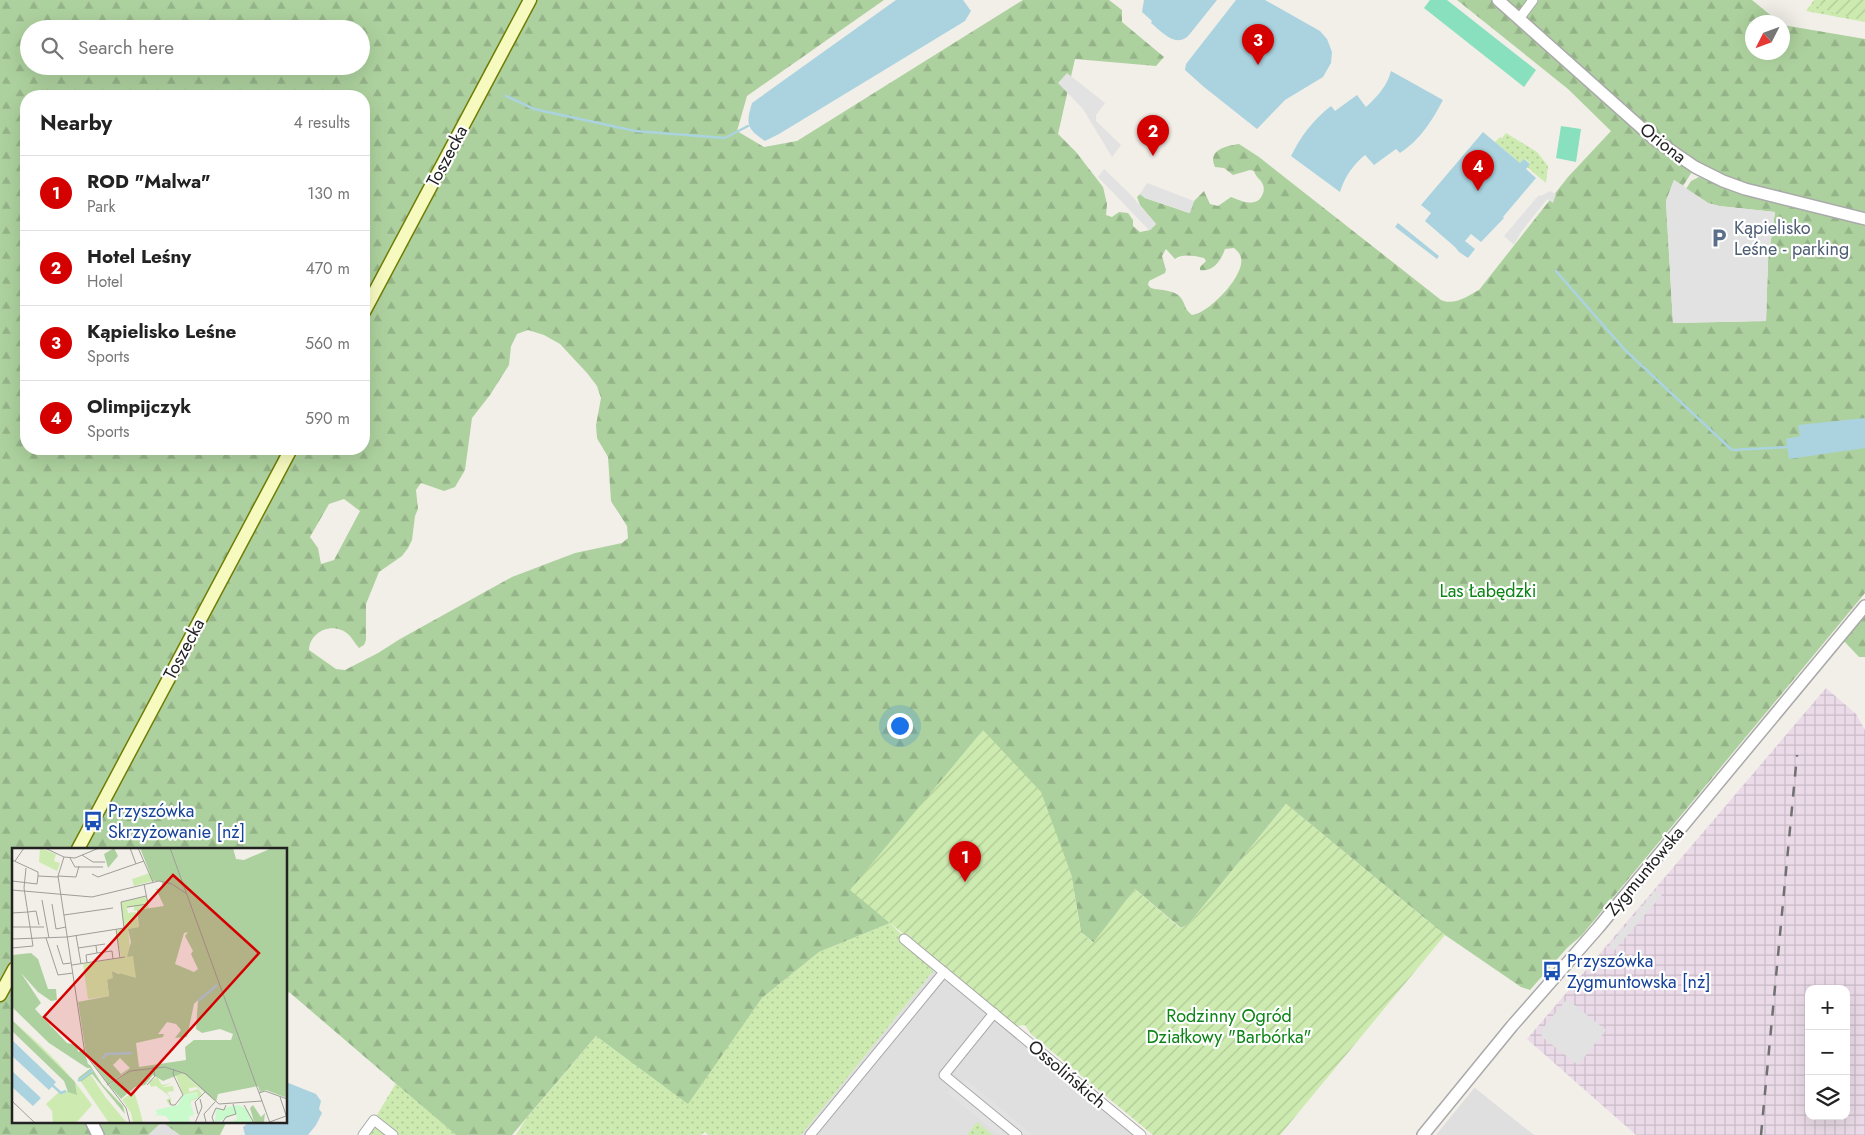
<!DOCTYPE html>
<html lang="en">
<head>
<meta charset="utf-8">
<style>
  body { margin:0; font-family:Jost,sans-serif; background:#f6f6f6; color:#222 }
  .controls { position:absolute; right:15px; bottom:15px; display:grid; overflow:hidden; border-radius:10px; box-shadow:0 5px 20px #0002 }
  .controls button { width:45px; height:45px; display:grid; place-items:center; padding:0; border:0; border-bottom:1px solid #e0e0e0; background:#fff; color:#222; font:25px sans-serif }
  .compass { position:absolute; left:1745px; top:15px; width:45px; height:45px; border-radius:50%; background:#fff; box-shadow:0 5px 20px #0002; rotate:228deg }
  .you { position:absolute; left:899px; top:725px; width:18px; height:18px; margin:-12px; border:4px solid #fff; border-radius:50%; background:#1a73e8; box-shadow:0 0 0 8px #1a73e833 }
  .badge { display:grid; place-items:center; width:32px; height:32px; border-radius:50%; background:#d40000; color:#fff; font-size:16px; font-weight:700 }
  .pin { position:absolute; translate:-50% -41px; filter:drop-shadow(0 1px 2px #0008) }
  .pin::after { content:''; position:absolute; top:26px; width:18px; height:15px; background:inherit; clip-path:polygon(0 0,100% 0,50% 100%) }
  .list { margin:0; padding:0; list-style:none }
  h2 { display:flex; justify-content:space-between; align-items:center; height:65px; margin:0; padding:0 20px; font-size:21px }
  h2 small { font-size:16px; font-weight:400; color:#767676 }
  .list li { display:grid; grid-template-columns:32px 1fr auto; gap:15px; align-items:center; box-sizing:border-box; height:75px; padding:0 20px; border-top:1px solid #e0e0e0 }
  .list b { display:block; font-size:19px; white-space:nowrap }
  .list p { margin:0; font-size:16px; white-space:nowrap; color:#767676 }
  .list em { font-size:16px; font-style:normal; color:#767676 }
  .icon { flex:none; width:28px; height:28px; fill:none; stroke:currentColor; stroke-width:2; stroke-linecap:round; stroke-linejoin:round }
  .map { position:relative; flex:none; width:1865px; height:1135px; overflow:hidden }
  .search { position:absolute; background:#fff; box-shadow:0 5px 20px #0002; left:20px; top:20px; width:350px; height:55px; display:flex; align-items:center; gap:12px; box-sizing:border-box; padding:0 18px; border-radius:28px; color:#767676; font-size:19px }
  .panel { position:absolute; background:#fff; box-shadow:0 5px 20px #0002; left:20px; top:90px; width:350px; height:365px; border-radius:20px }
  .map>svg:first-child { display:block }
  .residential { fill:#e0dfdf }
  .industrial { fill:url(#industrial-grid); fill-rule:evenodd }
  .grass { fill:url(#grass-dots) }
  .forest { fill:url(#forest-firs); fill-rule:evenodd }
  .garden { fill:url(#garden-furrows) }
  .pitch { fill:#88e0be }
  .parking { fill:#e2e2e2 }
  .water { fill:#aad3df }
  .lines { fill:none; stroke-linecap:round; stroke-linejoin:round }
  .stream { stroke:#aad3df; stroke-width:2.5 }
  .minor-casing { stroke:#a9a9a9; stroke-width:11 }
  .tertiary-casing { stroke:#a9a9a9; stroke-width:14 }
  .secondary-casing { stroke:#707d05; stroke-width:15 }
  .minor { stroke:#fff; stroke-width:9 }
  .tertiary { stroke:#fff; stroke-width:11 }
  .secondary { stroke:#f7fabf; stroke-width:12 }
  .rail { stroke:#707070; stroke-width:2.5; stroke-dasharray:10 10; stroke-linecap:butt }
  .labels { text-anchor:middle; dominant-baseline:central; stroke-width:4.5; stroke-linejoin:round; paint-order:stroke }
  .street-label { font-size:18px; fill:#222; stroke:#fff }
  .service-label { font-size:18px; fill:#4e5e75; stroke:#fff; text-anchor:start }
  .park-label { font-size:18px; fill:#0c8416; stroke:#fff }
  .transit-label { font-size:18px; fill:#164399; stroke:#fff; text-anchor:start }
  .inset-river { fill:none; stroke:#aad3df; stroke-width:2.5 }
  .inset-road { fill:none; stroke:#9f9d99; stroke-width:1 }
  .view { fill:#d40000; fill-opacity:0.15; stroke:#d40000; stroke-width:2.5 }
  .inset-edge { fill:none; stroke:#222; stroke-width:2.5 }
</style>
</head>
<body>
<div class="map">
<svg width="1865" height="1135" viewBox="0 0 1865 1135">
  <defs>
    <pattern id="industrial-grid" width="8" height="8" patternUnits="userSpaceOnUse" patternTransform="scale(1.25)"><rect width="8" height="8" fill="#ebdbe8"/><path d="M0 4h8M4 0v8" fill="none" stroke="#c9bcc7"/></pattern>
    <pattern id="grass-dots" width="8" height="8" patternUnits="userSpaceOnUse" patternTransform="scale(1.25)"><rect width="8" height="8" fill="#cdebb0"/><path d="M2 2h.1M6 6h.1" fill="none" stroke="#b0c997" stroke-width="1.8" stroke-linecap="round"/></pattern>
    <pattern id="forest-firs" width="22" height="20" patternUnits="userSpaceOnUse" patternTransform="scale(1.25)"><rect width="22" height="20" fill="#add19e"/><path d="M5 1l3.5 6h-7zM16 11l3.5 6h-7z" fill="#95b388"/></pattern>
    <pattern id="garden-furrows" width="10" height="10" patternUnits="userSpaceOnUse" patternTransform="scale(1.25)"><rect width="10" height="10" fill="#cdebb0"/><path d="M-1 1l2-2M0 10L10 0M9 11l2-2" fill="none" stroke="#b0c997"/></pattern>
  </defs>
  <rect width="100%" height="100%" fill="#f2efe9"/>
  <g class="residential">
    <path d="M 935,969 L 1137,1135 L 801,1135 Z"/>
    <path d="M 1475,1087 L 1475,1088 L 1534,1135 L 1436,1135 Z"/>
    <path d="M 162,1122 L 180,1135 L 148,1135 Z"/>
  </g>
  <path class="industrial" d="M 1826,688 L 1856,714 L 1865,730 L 1865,1135 L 1636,1135 L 1527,1039 ZM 1809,989 L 1846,989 L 1846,1116 L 1809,1116 Z"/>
  <g class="grass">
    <path d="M 1814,0 L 1865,0 L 1865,22 L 1806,11 Z"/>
    <path d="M 1506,133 L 1537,152 L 1548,166 L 1546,183 L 1527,167 L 1530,163 L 1525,159 L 1520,163 L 1495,142 L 1500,137 L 1502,138 Z"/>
    <path d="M 890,923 L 935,969 L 801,1135 L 708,1135 L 705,1132 L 701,1135 L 516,1135 L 526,1119 L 596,1036 L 688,1103 L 762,998 L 819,952 Z"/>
    <path d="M 396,1083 L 456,1135 L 363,1135 L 374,1120 Z"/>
    <path d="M 977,1122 L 993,1135 L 967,1135 Z"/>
  </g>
  <g class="forest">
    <path d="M 0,0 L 884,0 L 747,96 L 737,131 L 764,147 L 797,141 L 1023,0 L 1109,0 L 1122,10 L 1122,22 L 1164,57 L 1156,66 L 1075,59 L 1058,134 L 1076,152 L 1103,187 L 1107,204 L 1106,215 L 1112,217 L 1119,212 L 1128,213 L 1133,220 L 1133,226 L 1140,232 L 1150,230 L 1156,224 L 1140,205 L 1137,197 L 1140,194 L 1145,198 L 1189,213 L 1194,201 L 1204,191 L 1210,204 L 1218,206 L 1231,197 C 1241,201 1258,209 1263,193 C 1264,191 1264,187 1263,185 C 1261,179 1256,178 1254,171 L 1250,170 L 1233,175 L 1224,168 L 1215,167 C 1207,150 1226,146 1239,144 L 1259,157 L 1441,300 C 1454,306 1468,296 1479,290 L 1568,177 L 1611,131 L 1568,89 L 1457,0 L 1752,0 L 1779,22 L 1752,22 L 1752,52 L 1782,52 L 1783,25 L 1865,39 L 1865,213 L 1754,186 L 1695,167 L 1683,186 L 1674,180 L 1666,201 L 1673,323 L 1766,321 L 1768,260 L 1775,212 L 1719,206 L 1708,203 L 1686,189 L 1691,181 L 1699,177 L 1742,194 L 1865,225 L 1865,593 L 1582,935 L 1567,948 L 1530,990 L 1521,987 L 1445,935 L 1286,804 L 1188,925 L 1181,928 L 1135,889 L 1094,943 L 1081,932 L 1071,874 L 851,890 L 890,923 L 819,952 L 762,998 L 688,1104 L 596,1036 L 512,1135 L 456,1135 L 289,992 L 286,996 L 286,849 L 14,849 L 14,1121 L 227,1121 L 220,1135 L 180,1135 L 162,1122 L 148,1135 L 0,1135 ZM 29,29 L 361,29 L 361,66 L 29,66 ZM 26,96 L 364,96 L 364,449 L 26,449 ZM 1234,248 C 1237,251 1240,253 1241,258 C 1245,276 1209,313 1192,315 C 1184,309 1186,305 1181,298 C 1174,289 1161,291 1151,288 L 1148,285 L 1149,281 L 1165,273 L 1166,270 L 1162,256 L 1166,249 L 1175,259 C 1182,253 1196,256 1204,258 L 1206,261 L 1200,267 L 1200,270 C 1213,272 1221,261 1225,249 ZM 528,330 L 544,335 L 560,344 L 587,373 L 597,386 L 601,398 L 596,425 L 597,438 L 608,457 L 611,501 L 627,526 L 628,538 L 622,543 L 575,553 L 512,577 L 400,639 L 378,653 L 345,670 L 336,669 L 309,650 C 310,630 335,621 349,635 C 353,639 355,644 359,648 L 364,645 L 366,640 L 366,604 L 379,572 L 402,556 L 408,548 L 412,540 L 415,516 L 418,509 L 416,490 L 421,483 L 444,491 L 455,487 L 465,470 L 472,418 L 490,395 L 509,365 L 511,346 L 517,334 ZM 344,499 L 360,511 L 334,560 L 321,564 L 318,548 L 310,537 L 329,504 Z"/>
    <path d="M 1865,613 L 1865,657 L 1859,657 L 1843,640 Z"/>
  </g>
  <g class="garden">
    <path d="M 1823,0 L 1865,0 L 1865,20 L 1835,14 L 1819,6 Z"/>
    <path d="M 983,730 L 1041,792 L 1071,874 L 1081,932 L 1093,943 L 1135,889 L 1180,928 L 1188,925 L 1286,804 L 1445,935 L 1280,1135 L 1153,1135 L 1031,1034 L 1025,1025 L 1017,1026 L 989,1004 L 850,890 Z"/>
  </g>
  <g class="pitch">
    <path d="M 1430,0 L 1447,0 L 1536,70 L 1524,87 L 1424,8 Z"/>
    <path d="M 1561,126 L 1581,129 L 1576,162 L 1556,158 Z"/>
  </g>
  <g class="parking">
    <path d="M 1067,73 L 1105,103 L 1096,115 L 1096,121 L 1121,145 L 1112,157 L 1083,109 L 1058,83 Z"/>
    <path d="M 1104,169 L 1129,193 L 1156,224 L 1149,230 L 1098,177 Z"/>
    <path d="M 1674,180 L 1708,203 L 1719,206 L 1775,212 L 1768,260 L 1766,321 L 1673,323 L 1666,201 Z"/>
    <path d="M 1147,183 L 1194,201 L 1190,213 L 1145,198 L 1140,194 Z"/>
    <path d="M 1550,191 L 1556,194 L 1553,203 L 1547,199 L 1521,232 L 1514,245 L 1504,236 L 1539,195 L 1541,196 Z"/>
    <path d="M 1656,890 L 1662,895 L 1614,951 L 1609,946 Z"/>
    <path d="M 1567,999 L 1606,1030 L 1578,1065 L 1542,1037 L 1541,1030 Z"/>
    <path d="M 965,1079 L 1033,1135 L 1022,1135 L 961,1084 Z"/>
    <path d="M 951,1088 L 1010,1135 L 999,1135 L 947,1093 Z"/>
  </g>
  <g class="water">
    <path d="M 896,0 L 963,0 L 971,11 L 965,21 L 779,134 L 765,141 C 746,129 746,123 752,103 Z"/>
    <path d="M 1144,0 L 1217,0 L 1189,35 C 1176,49 1162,32 1151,23 L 1152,21 L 1142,12 Z"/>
    <path d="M 1236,0 L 1265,0 L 1320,31 L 1327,39 L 1332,52 L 1331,63 L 1323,77 L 1285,100 L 1257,129 L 1204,87 L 1185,70 L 1186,64 Z"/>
    <path d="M 1391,71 L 1443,100 C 1432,121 1420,140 1400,153 L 1396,149 L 1374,165 L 1365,155 C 1353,165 1345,176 1340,192 L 1291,156 C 1301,136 1313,120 1331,106 L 1335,111 L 1357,95 L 1366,107 C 1378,96 1387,86 1391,71 Z"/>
    <path d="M 1483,132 L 1520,163 L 1524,159 L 1530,164 L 1526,169 L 1536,178 L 1503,217 L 1504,218 L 1481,242 L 1471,234 L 1465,241 L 1475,249 L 1468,258 L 1459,252 L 1455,247 L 1425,221 L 1431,213 L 1421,205 Z"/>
    <path d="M 1398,223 L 1439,256 L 1437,259 L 1395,227 Z"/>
    <path d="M 1865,418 L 1865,448 L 1789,459 L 1786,439 L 1800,436 L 1798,425 Z"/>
    <path d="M 286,1082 L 316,1094 L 321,1101 L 319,1109 L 322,1113 L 316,1125 L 308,1135 L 245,1135 L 243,1127 L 251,1121 L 286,1121 Z"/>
  </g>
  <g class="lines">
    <g class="stream">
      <path d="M 506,96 L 534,109 L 635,131 L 725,138 L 748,126"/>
      <path d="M 1556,271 L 1625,350 L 1732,450 L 1789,447"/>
    </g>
    <defs>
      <g id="minor">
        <path d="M 1519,19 L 1533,0"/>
        <path d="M 904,939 L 1141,1135"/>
        <path d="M 994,1013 L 944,1075 L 1017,1135"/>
        <path d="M 363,1135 L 374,1120 L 393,1135"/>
        <path d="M 810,1135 L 944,972"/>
      </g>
      <g id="tertiary">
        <path d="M 1498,0 L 1654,139 L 1695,167 L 1723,181 L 1745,189 L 1865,219"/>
        <path d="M 91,1121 L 98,1135"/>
        <path d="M 1423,1135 L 1512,1026 L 1598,928 L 1865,606"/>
      </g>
      <g id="secondary">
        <path d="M 364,312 L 530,0"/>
        <path d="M 78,849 L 291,449"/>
        <path d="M 0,995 L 14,969"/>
      </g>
    </defs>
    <use href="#minor" class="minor-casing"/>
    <use href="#tertiary" class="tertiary-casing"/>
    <use href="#secondary" class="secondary-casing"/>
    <use href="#minor" class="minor"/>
    <use href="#tertiary" class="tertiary"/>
    <use href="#secondary" class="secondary"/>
    <path class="rail" d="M 1761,1135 L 1797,755"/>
  </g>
  <defs>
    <symbol id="parking-bare" viewBox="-9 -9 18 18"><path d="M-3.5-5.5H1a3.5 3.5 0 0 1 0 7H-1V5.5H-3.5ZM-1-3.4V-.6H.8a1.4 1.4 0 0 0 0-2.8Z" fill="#5c6f8a" stroke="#fff" stroke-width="2.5" paint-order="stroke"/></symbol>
    <symbol id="bus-bare" viewBox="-9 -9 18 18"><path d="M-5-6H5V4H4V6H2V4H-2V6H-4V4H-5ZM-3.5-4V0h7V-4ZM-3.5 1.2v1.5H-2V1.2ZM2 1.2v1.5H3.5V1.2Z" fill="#1a4fb4" stroke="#fff" stroke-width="2.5" paint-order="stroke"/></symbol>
  </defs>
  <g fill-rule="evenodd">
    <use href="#parking-bare" x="1705" y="224" width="28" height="28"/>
    <use href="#bus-bare" x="79" y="807" width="28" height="28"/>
    <use href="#bus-bare" x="1538" y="957" width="28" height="28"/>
  </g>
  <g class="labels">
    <g class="street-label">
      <text transform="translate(1663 143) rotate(38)">Oriona</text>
      <text transform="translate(447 156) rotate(-62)">Toszecka</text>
      <text transform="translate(184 649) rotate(-62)">Toszecka</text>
      <text transform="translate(1645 871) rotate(-50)">Zygmuntowska</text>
      <text transform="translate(1067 1074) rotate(40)">Ossolińskich</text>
    </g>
    <g class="service-label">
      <text x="1734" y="228">Kąpielisko<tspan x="1734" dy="21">Leśne - parking</tspan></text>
    </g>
    <g class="park-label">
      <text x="1488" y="591">Las Łabędzki</text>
      <text x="1229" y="1016">Rodzinny Ogród<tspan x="1229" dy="21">Działkowy "Barbórka"</tspan></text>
    </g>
    <g class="transit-label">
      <text x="108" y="811">Przyszówka<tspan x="108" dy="21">Skrzyżowanie [nż]</tspan></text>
      <text x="1567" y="961">Przyszówka<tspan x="1567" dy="21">Zygmuntowska [nż]</tspan></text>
    </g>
  </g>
  <g transform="translate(12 848)">
    <rect width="275" height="275" fill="#f2efe9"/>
    <path d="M 28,0 L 44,6 L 42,13 L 48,15 L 45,23 L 27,14 ZM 138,25 L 141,33 L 122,38 L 120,31 ZM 134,48 L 137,60 L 122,63 L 122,58 L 133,56 L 115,60 L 116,65 L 124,64 L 127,79 L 116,81 L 118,102 L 115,109 L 109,109 L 104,82 L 112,80 L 109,54 ZM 0,172 L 27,196 L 47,216 L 63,234 L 80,257 L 64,275 L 41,275 L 40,263 L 34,256 L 47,244 L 64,242 L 63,235 ZM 162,222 L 171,225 L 190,243 L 191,244 L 184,239 L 177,240 L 177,244 L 186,241 L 190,246 L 187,250 L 179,253 L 177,259 L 178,252 L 186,249 L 185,244 L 171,247 ZM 145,229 L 150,237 L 160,235 L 150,239 L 161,238 L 162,243 L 155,244 L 159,251 L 158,258 L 154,252 L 158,250 L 156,247 L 144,238 L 139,239 L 137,234 Z" fill="#cdebb0"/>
    <path d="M 102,0 L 106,8 L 96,20 L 92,6 ZM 128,0 L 221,0 L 224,11 L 232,12 L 260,0 L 275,0 L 275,250 L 254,242 L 248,244 L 246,238 L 206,246 L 204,254 L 171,225 L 151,233 L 141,227 L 133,237 L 123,239 L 109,251 L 97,237 L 117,222 L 96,236 L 74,206 L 66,154 L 97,148 L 95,131 L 100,123 L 107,126 L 121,109 L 115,109 L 119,94 L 116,81 L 127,79 L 125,62 L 152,58 L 144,41 L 150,40 L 150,33 L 141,33 ZM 176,84 L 173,88 L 181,103 L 179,106 L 186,121 L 182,124 L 163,116 L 172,85 ZM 186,152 L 184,181 L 190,185 L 208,181 L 221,186 L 219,192 L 182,192 L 173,199 L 174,212 L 127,219 L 124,195 L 151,189 L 152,186 L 146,186 L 155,174 L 164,176 L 169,182 L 163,190 L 175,189 L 182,156 ZM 108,210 L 118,220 L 109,226 L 101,217 ZM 19,105 L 26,111 L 36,141 L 44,141 L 45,152 L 39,153 L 26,144 L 9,125 L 29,155 L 23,161 L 55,195 L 65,197 L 66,204 L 72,201 L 76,216 L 78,217 L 90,236 L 111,258 L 113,266 L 80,226 L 69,234 L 66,230 L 79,220 L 75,220 L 37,195 L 0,159 L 0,107 ZM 0,172 L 63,234 L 65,247 L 56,244 L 52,233 L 0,183 ZM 241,257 L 249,269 L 253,265 L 252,274 L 242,274 L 238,260 Z" fill="#add19e" fill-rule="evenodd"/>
    <path d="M 185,245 L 186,249 L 178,252 L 182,267 L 177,268 L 178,275 L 159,275 L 154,268 L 145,267 L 140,271 L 145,266 L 144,262 L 166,257 L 171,247 ZM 227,257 L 236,262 L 241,275 L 216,275 L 225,271 L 224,266 L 203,275 L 204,261 L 212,262 L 215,259 Z" fill="#c8facc"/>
    <path d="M 121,108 L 124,130 L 100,123 L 101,130 L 95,132 L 97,148 L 76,151 L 71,116 ZM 79,227 L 94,250 L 115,275 L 97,275 L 69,234 ZM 122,243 L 128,263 L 131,275 L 121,275 L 119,265 L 110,252 Z" fill="#cdebb0"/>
    <path d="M 0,192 L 44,234 L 37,242 L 0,208 ZM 0,223 L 29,250 L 21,258 L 0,239 Z" fill="#aad3df"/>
    <path class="inset-river" d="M 186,153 L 205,137M 90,211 L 94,206 L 120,205M 66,233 L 81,222M 40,237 L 49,245 L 54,243"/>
    <path class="inset-road" d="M 33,0 L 52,9 L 63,10 L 87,0M 118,0 L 124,16M 126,0 L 141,34M 158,0 L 258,275M 70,7 L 81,14 L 93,14M 52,9 L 46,28 L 73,206 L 114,260 L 118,275M 58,10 L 63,19 L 91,19M 0,12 L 26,24 L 26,28 L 46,29M 3,13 L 12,0M 80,26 L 86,29 L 132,13M 46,28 L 64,29 L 67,18M 0,33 L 25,36 L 26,28M 0,42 L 80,49 L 147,33 L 160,36 L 175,46M 30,52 L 37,90M 40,56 L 44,81 L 54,79M 115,59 L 136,56 L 132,36M 16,64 L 24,63 L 27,77M 0,65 L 16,64M 52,67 L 101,60M 0,79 L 32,79M 104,81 L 108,110M 64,87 L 69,116M 34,90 L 46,127 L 61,125M 0,91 L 55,89 L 112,80 L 109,54 L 134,48M 45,97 L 51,116 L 59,115M 0,100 L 21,98 L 12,40 L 14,20M 66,100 L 93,96M 85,105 L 100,103 L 101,111M 75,115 L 74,107 L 85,105 L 84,98M 60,117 L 113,109M 95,237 L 118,223 L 153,219 L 174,226 L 207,256 L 250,253M 135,237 L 143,228 L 141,219M 247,245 L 253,243 L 275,251M 268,249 L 275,270M 157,252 L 159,257 L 163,257 L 171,247 L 161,226 L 162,221M 0,253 L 23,275M 232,257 L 242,275M 186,266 L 183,254 L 193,244M 194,274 L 192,266 L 203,254M 183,275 L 190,259 L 188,251M 202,275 L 200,269 L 204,260 L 212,262 L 214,257M 210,275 L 214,269 L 224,266 L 221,256M 255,275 L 274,268"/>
    <path class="view" d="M 161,27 L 247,105 L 119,247 L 32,169 Z"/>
    <rect width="275" height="275" class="inset-edge"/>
  </g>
</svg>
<div class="controls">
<button>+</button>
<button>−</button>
<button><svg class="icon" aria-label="layers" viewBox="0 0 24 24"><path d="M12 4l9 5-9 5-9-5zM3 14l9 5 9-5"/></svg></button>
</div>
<svg class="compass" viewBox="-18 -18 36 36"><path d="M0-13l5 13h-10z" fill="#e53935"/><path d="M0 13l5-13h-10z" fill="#767676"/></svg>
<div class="you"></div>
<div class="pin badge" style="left:965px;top:882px">1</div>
<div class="pin badge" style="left:1153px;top:156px">2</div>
<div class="pin badge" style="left:1258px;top:65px">3</div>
<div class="pin badge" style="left:1478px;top:191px">4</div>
<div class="search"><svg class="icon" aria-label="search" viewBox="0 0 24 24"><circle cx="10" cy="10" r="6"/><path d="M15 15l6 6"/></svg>Search here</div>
<section class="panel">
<h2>Nearby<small>4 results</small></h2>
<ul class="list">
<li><span class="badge">1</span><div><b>ROD &quot;Malwa&quot;</b><p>Park</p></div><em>130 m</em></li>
<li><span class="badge">2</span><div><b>Hotel Leśny</b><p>Hotel</p></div><em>470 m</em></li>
<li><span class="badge">3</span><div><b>Kąpielisko Leśne</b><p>Sports</p></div><em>560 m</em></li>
<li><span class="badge">4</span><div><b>Olimpijczyk</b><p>Sports</p></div><em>590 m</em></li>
</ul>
</section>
</div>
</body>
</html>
